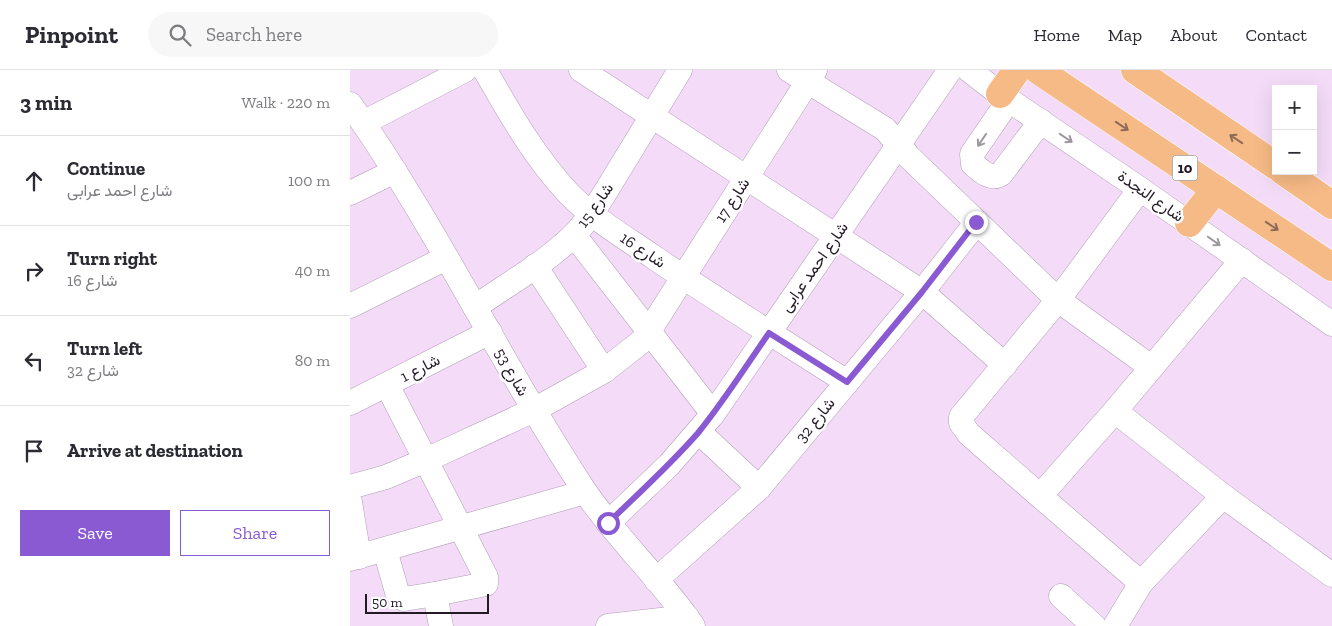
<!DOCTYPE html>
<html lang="en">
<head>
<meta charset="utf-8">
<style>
  body { margin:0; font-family:"Zilla Slab",Vazirmatn,serif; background:#f7f7f7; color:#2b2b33 }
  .controls { position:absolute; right:15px; top:15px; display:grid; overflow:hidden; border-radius:0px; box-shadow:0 5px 20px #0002 }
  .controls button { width:45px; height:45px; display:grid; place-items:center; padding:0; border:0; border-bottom:1px solid #e1e1e2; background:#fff; color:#2b2b33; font:25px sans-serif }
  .scale { position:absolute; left:15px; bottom:12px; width:124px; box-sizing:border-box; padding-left:5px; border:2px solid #231a25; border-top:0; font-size:14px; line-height:18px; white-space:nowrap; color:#231a25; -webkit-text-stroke:4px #fff; paint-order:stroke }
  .stop { position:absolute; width:15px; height:15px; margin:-11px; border:4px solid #8a5ad3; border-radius:50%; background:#fff }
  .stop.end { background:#8a5ad3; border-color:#fff; box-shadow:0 1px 5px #0008 }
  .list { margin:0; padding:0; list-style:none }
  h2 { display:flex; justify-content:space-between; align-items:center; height:65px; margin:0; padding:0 20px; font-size:21px }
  h2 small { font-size:16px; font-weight:400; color:#7c7c81 }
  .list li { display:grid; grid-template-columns:32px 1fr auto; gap:15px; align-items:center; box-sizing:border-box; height:90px; padding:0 20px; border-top:1px solid #e1e1e2 }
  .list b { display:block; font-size:19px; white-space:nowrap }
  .list p { margin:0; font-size:16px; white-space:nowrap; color:#7c7c81 }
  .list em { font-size:16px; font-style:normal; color:#7c7c81 }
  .actions { display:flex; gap:10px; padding:15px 20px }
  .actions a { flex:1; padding:11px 0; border:1px solid #8a5ad3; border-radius:0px; text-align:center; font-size:18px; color:#8a5ad3 }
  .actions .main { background:#8a5ad3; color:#fff }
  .icon { flex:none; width:28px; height:28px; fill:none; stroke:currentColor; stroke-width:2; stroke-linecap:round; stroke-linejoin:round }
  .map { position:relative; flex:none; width:982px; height:556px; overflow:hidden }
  header { display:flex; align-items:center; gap:30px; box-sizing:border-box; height:70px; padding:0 25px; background:#fff; border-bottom:1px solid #e1e1e2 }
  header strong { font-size:24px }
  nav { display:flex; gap:28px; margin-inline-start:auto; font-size:18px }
  .search { width:350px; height:45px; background:#f7f7f7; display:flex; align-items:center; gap:12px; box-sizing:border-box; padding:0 18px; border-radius:28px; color:#7c7c81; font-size:19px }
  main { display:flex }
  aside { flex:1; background:#fff }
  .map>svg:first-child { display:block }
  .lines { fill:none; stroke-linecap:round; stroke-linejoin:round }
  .minor-casing { stroke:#b29cb7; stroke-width:25 }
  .major-casing { stroke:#fff; stroke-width:29 }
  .minor { stroke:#fff; stroke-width:24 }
  .major { stroke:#f6ba86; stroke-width:28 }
  .oneway { stroke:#8c6a56 }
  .oneway2 { stroke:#9c989d }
  .route { stroke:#8a5ad3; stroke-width:6 }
  .labels { text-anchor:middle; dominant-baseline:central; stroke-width:5; stroke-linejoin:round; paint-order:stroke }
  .shield { fill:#fff; stroke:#655f66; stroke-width:1 }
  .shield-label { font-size:15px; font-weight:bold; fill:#231a25 }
  .street-label { font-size:16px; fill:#231a25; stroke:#fff }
</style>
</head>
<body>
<header>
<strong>Pinpoint</strong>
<div class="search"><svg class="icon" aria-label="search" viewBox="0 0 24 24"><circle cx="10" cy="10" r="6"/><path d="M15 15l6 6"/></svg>Search here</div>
<nav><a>Home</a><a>Map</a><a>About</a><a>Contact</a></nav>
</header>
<main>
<aside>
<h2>3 min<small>Walk · 220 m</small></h2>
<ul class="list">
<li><svg class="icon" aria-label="ahead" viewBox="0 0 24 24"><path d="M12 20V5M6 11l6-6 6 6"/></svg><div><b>Continue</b><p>شارع احمد عرابى</p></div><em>100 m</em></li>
<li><svg class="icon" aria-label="right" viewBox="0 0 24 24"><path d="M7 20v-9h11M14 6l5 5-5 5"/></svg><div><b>Turn right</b><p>شارع 16</p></div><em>40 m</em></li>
<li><svg class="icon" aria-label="left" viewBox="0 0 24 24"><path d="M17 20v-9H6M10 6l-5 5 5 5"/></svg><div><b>Turn left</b><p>شارع 32</p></div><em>80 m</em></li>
<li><svg class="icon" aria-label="arrive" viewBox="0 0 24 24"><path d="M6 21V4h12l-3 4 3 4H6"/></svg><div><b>Arrive at destination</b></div></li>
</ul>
<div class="actions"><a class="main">Save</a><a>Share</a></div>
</aside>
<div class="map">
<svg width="982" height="556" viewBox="0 0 982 556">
  <rect width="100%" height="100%" fill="#f4dcf9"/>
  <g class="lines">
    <defs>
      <g id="minor">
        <path d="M 135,0 C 160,44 185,88 220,125 C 245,150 276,168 305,188 C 368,231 433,271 497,312"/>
        <path d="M 231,0 L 572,222 L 655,295"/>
        <path d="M 439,0 L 535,59 L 559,87 L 708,230 L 801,297"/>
        <path d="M 619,0 L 650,24 L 790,119 L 982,254"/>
        <path d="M 659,30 L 622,84 L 623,94 C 631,101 641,111 651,104 L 691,51"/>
        <path d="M 0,34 C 87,157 151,294 234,420 C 266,468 310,508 343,556"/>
        <path d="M 13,53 L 115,0"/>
        <path d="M 0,123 L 45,101"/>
        <path d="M 224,165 L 363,344"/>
        <path d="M 185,196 L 254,301"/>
        <path d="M 0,236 L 96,188"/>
        <path d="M 125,237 C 158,214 194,194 223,166 C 235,154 244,140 253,126 L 330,0"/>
        <path d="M 299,261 L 465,0"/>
        <path d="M 0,333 L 140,262"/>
        <path d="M 765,341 L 873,426"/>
        <path d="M 349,362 L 409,418"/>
        <path d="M 0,417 L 36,407 L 76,390 L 184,340 L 254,301 L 301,264"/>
        <path d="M 690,426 L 619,364 L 611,353 L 611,347 L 708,230 L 790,119"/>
        <path d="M 0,432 L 9,487"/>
        <path d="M 258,453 L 319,395 L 363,344 L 600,0"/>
        <path d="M 35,480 L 47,522 L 50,527 L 54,529 L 85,524 L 136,514 L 136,507 L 37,315"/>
        <path d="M 0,489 L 235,422"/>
        <path d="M 306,510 L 409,418 L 572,222 L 627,152"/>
        <path d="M 791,513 L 690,426 L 765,341 L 892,190"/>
        <path d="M 85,524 L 91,556"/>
        <path d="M 711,526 L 744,556"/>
        <path d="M 258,556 L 337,547"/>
        <path d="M 765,556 L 791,513 L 873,426 L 982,505"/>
      </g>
      <g id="major">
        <path d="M 688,0 L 982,197"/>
        <path d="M 785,0 L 926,96"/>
        <path d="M 650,24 L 667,0"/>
        <path d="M 933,101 L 982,135"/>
        <path d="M 839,153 L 866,119"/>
      </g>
    </defs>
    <use href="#minor" class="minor-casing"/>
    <use href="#major" class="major-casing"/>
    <use href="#minor" class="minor"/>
    <use href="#major" class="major"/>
  </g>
  <defs><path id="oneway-shaft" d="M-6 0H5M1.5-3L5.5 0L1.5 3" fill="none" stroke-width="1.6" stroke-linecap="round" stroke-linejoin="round" transform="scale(1.25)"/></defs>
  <g class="oneway">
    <use href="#oneway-shaft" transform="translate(772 56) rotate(34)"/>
    <use href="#oneway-shaft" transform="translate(886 69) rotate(-146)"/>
    <use href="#oneway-shaft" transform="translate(922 156) rotate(34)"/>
  </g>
  <g class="oneway2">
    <use href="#oneway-shaft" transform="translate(716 68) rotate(34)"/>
    <use href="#oneway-shaft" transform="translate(632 70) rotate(124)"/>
    <use href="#oneway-shaft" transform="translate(864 171) rotate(35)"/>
  </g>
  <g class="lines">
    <path class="route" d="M 258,453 C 289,423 320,395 348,363 C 374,331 396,296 419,263 L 497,312 L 572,222 L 626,152"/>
  </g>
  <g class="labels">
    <rect class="shield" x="822.5" y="85.5" width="25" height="25" rx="4"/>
    <g class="shield-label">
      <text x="835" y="98">10</text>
    </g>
    <g class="street-label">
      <text transform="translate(801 126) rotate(35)">شارع النجدة</text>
      <text transform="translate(382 130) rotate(-57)">شارع 17</text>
      <text transform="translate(245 135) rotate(-55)">شارع 15</text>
      <text transform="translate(293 180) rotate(34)">شارع 16</text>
      <text transform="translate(464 197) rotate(-55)">شارع احمد عرابى</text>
      <text transform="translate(70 298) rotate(-27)">شارع 1</text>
      <text transform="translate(162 302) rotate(61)">شارع 53</text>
      <text transform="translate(465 350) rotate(-51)">شارع 32</text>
    </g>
  </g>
</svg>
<div class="controls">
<button>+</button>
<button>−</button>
</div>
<div class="scale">50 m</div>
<div class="stop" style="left:258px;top:453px"></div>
<div class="stop end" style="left:626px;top:152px"></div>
</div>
</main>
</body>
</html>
